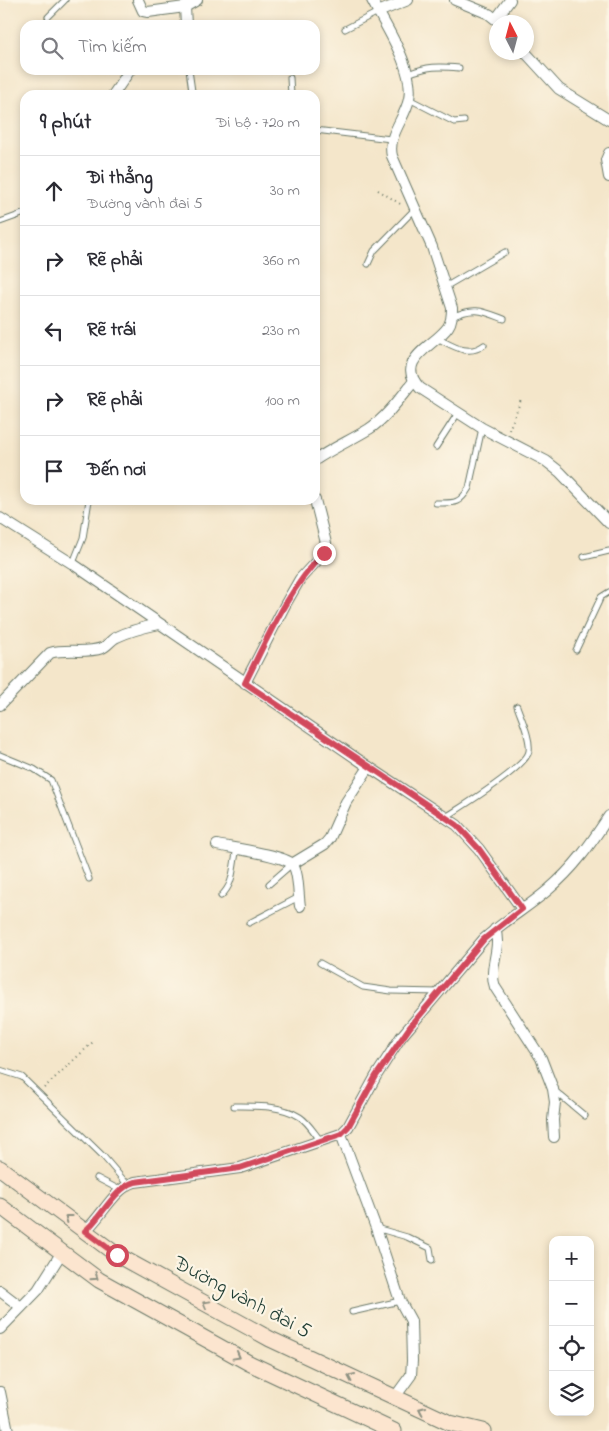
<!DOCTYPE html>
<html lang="vi">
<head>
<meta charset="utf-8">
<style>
  body { margin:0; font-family:"Indie Flower",sans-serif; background:#f2f2f3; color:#2b2b33 }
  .controls { position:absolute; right:15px; bottom:15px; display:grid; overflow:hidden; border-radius:10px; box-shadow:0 2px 8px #0003 }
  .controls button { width:45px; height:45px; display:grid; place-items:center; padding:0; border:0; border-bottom:1px solid #e1e1e2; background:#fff; color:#2b2b33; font:25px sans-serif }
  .compass { position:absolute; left:489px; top:15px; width:45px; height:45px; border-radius:50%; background:#fff; box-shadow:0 2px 8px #0003; rotate:354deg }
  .stop { position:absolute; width:15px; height:15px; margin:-11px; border:4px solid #d1495b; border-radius:50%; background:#fff }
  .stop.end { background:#d1495b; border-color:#fff; box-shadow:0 1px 5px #0008 }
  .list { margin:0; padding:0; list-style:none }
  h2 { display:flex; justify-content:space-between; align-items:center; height:65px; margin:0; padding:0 20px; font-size:21px }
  h2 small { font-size:16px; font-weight:400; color:#7c7c81 }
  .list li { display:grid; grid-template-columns:32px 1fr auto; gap:15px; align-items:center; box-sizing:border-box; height:70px; padding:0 20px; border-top:1px solid #e1e1e2 }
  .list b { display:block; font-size:19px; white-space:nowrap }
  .list p { margin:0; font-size:16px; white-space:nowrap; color:#7c7c81 }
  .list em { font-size:16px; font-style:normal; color:#7c7c81 }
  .icon { flex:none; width:28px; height:28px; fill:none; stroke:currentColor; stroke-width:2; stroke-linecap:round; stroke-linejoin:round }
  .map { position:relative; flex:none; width:609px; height:1431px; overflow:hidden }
  .search { position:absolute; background:#fff; box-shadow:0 2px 8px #0003; left:20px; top:20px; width:300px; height:55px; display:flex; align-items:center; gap:12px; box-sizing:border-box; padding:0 18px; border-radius:15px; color:#7c7c81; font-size:19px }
  .panel { position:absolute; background:#fff; box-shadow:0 2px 8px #0003; left:20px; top:90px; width:300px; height:415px; border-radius:15px }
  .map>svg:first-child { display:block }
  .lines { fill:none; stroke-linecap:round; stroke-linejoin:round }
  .service-casing { stroke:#6a7868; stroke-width:7 }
  .minor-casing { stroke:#6a7868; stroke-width:12 }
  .secondary-casing { stroke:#6a7868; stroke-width:17 }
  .path { stroke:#6a7868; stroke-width:2; stroke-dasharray:1 4; stroke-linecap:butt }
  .service { stroke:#fff; stroke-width:5 }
  .minor { stroke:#fff; stroke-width:10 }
  .secondary { stroke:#fce5cf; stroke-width:15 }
  .oneway { stroke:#8e9182 }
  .route { stroke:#d1495b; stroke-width:6 }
  .labels { text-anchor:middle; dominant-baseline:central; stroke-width:4.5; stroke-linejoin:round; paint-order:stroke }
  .street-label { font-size:21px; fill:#1f3d34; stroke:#fcf5e5 }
</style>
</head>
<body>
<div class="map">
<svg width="609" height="1431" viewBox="0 0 609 1431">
  <rect width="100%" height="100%" fill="#fcf5e5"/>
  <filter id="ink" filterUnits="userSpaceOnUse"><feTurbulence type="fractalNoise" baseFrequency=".02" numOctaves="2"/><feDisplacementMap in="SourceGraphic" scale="10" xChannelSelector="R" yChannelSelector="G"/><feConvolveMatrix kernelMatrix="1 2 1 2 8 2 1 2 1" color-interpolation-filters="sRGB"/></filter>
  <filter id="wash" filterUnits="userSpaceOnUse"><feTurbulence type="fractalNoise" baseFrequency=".0096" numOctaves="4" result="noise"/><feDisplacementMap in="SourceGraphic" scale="20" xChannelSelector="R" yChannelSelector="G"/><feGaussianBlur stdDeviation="1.12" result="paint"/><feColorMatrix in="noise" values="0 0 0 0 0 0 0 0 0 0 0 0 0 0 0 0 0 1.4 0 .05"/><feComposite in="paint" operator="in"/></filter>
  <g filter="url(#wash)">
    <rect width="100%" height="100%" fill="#f4e6ca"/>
  </g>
  <g filter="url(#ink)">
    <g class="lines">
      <defs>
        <g id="service">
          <path d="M 48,17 L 65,0"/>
          <path d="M 345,29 L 378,12"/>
          <path d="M 189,70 L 192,91"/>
          <path d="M 408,74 C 428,66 438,66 459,68"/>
          <path d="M 290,78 L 291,95"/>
          <path d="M 409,99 L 454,122 L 464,121"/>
          <path d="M 315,130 L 391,139"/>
          <path d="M 0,222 L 25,213"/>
          <path d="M 368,264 L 374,251 L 415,209"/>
          <path d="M 445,287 L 505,252"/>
          <path d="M 452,317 C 474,306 483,311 504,319"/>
          <path d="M 437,338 C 453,346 468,357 484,345"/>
          <path d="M 436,447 L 458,413"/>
          <path d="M 436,503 C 453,503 459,505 469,488 L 482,428"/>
          <path d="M 584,557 L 609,551"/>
          <path d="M 73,563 L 83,538 L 89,500"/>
          <path d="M 576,650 L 601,597 L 609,592"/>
          <path d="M 0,755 L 34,769 L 51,780 L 89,879"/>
          <path d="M 446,817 C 461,807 527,767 529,751 C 531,738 521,718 517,706"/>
          <path d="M 269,884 L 292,864"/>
          <path d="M 221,896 C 235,883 232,867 237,849"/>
          <path d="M 249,923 L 299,897"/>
          <path d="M 320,963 L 363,987 L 391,991 L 439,992"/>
          <path d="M 0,1070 L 22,1077 L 103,1156 L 127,1184"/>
          <path d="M 555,1091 L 585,1116"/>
          <path d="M 234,1106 C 256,1106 281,1105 300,1117 C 308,1122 315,1134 321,1141"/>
          <path d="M 97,1178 L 120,1190"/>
          <path d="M 376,1228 L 407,1237 L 430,1248 L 432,1260"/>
          <path d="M 352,1312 L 400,1301"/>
        </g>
        <g id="minor">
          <path d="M 138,0 L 143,11 L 148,12 L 185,7 L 197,0"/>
          <path d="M 372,0 C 385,26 415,69 409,99 C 405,119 387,135 392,156 L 432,247 L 452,308 C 452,315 452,321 448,327 C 435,346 393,360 420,388 L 482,428 L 546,461 L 560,472 L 609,523"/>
          <path d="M 455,0 L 489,14 L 499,22"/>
          <path d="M 185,7 L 186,25"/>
          <path d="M 378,12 L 408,0"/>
          <path d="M 496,19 L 510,0"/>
          <path d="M 525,52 L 559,89 L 609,120"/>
          <path d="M 113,95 L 130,70"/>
          <path d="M 609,153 L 606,160 L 609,177"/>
          <path d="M 315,460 C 333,448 351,440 369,429 C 386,418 401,397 414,381"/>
          <path d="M 0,518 L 73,564 L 369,767 L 457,825 L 479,849 L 522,909"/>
          <path d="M 245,683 L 285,605 L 300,579 L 324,553 L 326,543 L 315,500"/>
          <path d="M 0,705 L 50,653 C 67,648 85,654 102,648 C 108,646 111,639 117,637 C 131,630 145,627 159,624"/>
          <path d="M 217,845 C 231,848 283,855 292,864 C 299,871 298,895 300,906"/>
          <path d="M 292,864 L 325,844 L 330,838 L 346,802 L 369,767"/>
          <path d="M 495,929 C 502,949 488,967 495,987 L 541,1058 L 553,1089 L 555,1102 L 553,1120 L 554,1137"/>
          <path d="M 341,1134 L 376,1228 L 400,1301 L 411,1321 L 412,1361 L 411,1375 L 395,1397"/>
          <path d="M 85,1231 C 102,1217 114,1188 135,1182 L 240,1168 L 341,1134 L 348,1127 L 376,1076 L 401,1037 L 484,939 C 504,921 528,907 548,890 C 575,867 590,845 609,816"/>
          <path d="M 0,1291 L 21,1307"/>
          <path d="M 0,1329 L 38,1290 L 62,1252"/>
          <path d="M 0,1392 L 8,1431"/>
        </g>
        <g id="secondary">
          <path d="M 0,1168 L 117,1255 L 270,1339 L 450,1423 L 483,1431"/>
          <path d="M 0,1206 L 99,1280 L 249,1363 L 394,1431"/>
        </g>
      </defs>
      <use href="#service" class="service-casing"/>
      <use href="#minor" class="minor-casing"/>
      <use href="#secondary" class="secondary-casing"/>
      <g class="path">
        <path d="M 378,190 L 402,205"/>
        <path d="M 509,430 L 521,400"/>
        <path d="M 44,1088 L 93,1042"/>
      </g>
      <use href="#service" class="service"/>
      <use href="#minor" class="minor"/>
      <use href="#secondary" class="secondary"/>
    </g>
    <defs><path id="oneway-chevron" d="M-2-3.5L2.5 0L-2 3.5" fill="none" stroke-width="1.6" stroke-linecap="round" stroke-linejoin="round" transform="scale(1.25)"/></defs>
    <g class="oneway">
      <use href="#oneway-chevron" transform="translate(68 1218) rotate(-143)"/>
      <use href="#oneway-chevron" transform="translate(95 1277) rotate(35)"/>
      <use href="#oneway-chevron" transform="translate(206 1304) rotate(-151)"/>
      <use href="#oneway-chevron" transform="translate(237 1356) rotate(29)"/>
      <use href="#oneway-chevron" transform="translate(351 1377) rotate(-155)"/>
      <use href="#oneway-chevron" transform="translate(422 1410) rotate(-155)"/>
    </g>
  </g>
  <g class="lines" filter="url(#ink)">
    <path class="route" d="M 117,1255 L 85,1231 C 102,1217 114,1188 135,1182 L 240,1168 L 341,1134 L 348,1127 L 376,1076 L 410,1027 L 484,939 L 522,909 L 479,849 L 457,825 L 245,683 C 268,637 288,589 324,553"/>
  </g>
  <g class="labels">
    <g class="street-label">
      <text transform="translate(242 1298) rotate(28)">Đường vành đai 5</text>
    </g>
  </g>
</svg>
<div class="controls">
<button>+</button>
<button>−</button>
<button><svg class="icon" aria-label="locate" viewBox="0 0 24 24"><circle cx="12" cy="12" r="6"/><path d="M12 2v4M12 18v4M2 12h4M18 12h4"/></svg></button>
<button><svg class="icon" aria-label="layers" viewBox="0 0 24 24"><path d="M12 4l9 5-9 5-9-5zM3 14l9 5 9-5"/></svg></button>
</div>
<svg class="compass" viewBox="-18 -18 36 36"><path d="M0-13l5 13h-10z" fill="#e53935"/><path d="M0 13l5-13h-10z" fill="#7c7c81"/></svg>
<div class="stop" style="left:117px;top:1255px"></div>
<div class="stop end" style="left:324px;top:553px"></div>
<div class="search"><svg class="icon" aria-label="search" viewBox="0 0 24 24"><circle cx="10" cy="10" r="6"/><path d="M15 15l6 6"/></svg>Tìm kiếm</div>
<section class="panel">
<h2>9 phút<small>Đi bộ · 720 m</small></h2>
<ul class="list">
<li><svg class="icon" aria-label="ahead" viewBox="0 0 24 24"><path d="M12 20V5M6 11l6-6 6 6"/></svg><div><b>Đi thẳng</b><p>Đường vành đai 5</p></div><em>30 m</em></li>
<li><svg class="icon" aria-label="right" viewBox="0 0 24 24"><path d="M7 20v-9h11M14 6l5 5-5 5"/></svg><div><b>Rẽ phải</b></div><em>360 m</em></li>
<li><svg class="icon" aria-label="left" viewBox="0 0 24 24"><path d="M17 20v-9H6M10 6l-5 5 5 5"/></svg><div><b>Rẽ trái</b></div><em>230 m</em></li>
<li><svg class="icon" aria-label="right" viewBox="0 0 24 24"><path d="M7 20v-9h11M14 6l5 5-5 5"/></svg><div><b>Rẽ phải</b></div><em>100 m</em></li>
<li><svg class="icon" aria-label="arrive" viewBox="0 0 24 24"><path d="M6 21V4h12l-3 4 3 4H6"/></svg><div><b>Đến nơi</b></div></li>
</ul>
</section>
</div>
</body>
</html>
